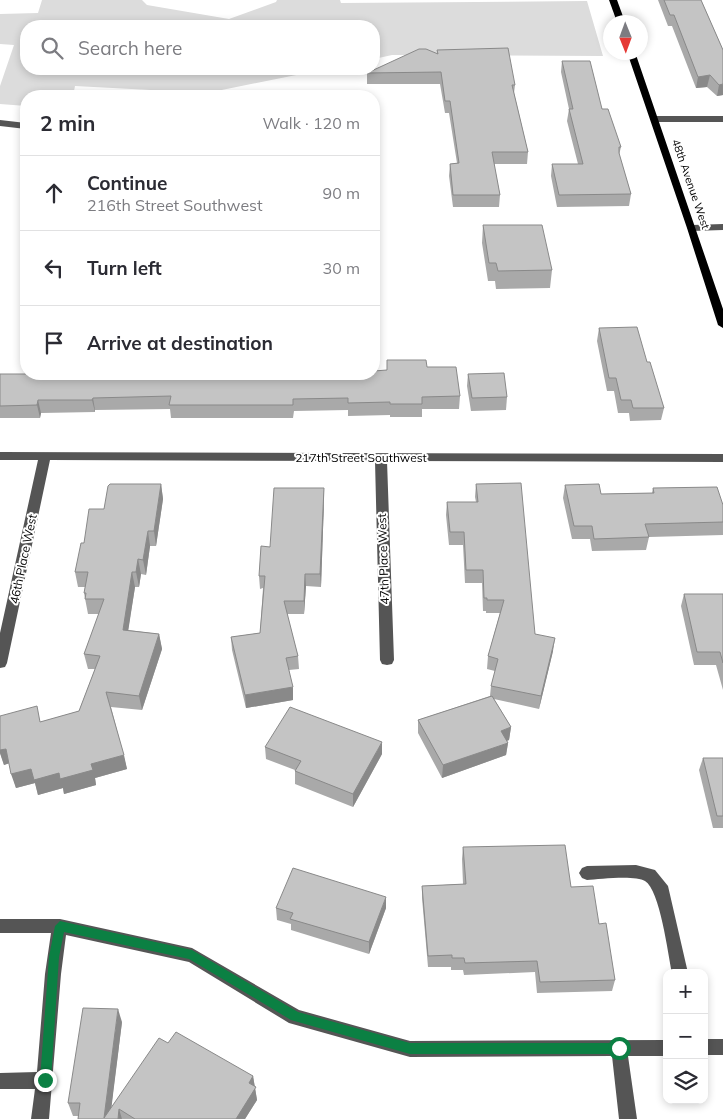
<!DOCTYPE html>
<html lang="en">
<head>
<meta charset="utf-8">
<style>
  body { margin:0; font-family:Mulish,sans-serif; background:#f7f7f7; color:#2b2b33 }
  .controls { position:absolute; right:15px; bottom:15px; display:grid; overflow:hidden; border-radius:10px; box-shadow:0 2px 8px #0003 }
  .controls button { width:45px; height:45px; display:grid; place-items:center; padding:0; border:0; border-bottom:1px solid #e1e1e2; background:#fff; color:#2b2b33; font:25px sans-serif }
  .compass { position:absolute; left:603px; top:15px; width:45px; height:45px; border-radius:50%; background:#fff; box-shadow:0 2px 8px #0003; rotate:179deg }
  .stop { position:absolute; width:15px; height:15px; margin:-11px; border:4px solid #0b8043; border-radius:50%; background:#fff }
  .stop.end { background:#0b8043; border-color:#fff; box-shadow:0 1px 5px #0008 }
  .list { margin:0; padding:0; list-style:none }
  h2 { display:flex; justify-content:space-between; align-items:center; height:65px; margin:0; padding:0 20px; font-size:21px }
  h2 small { font-size:16px; font-weight:400; color:#7c7c81 }
  .list li { display:grid; grid-template-columns:32px 1fr auto; gap:15px; align-items:center; box-sizing:border-box; height:75px; padding:0 20px; border-top:1px solid #e1e1e2 }
  .list b { display:block; font-size:19px; white-space:nowrap }
  .list p { margin:0; font-size:16px; white-space:nowrap; color:#7c7c81 }
  .list em { font-size:16px; font-style:normal; color:#7c7c81 }
  .icon { flex:none; width:28px; height:28px; fill:none; stroke:currentColor; stroke-width:2; stroke-linecap:round; stroke-linejoin:round }
  .map { position:relative; flex:none; width:723px; height:1119px; overflow:hidden }
  .search { position:absolute; background:#fff; box-shadow:0 2px 8px #0003; left:20px; top:20px; width:360px; height:55px; display:flex; align-items:center; gap:12px; box-sizing:border-box; padding:0 18px; border-radius:20px; color:#7c7c81; font-size:19px }
  .panel { position:absolute; background:#fff; box-shadow:0 2px 8px #0003; left:20px; top:90px; width:360px; height:290px; border-radius:20px }
  .map>svg:first-child { display:block }
  .green { fill:#dcdcdc }
  .lines { fill:none; stroke-linecap:round; stroke-linejoin:round }
  .minor { fill:#555; fill-rule:evenodd }
  .major { fill:#000; fill-rule:evenodd }
  .wall { fill:#a9a9a9 }
  .shaded-wall { fill:#898989 }
  .building { fill:#c4c4c4; stroke:#898989 }
  .route { fill:#0b8043 }
  .labels { text-anchor:middle; dominant-baseline:central; stroke-width:4; stroke-linejoin:round; paint-order:stroke }
  .far-street-label { font-size:11px; fill:#000; stroke:#fff }
  .street-label { font-size:12px; fill:#000; stroke:#fff }
</style>
</head>
<body>
<div class="map">
<svg width="723" height="1119" viewBox="0 0 723 1119">
  <rect width="100%" height="100%" fill="#fff"/>
  <path class="green" d="M 42,0 L 142,0 L 147,5 L 229,19 L 276,2 L 277,0 L 340,0 L 341,3 L 587,1 L 603,56 L 392,55 L 374,59 L 374,26 L 26,26 L 26,69 L 326,69 L 207,93 L 75,86 L 73,96 L 26,96 L 26,106 L 0,104 L 0,86 L 14,45 L 0,44 L 0,14 L 38,13 Z"/>
  <g class="lines">
    <g class="minor">
      <path d="M 723,116 L 723,122 L 655,122 L 651,119 L 655,116 Z"/>
      <path d="M 0,120 L 26,123 L 26,129 L 0,126 Z"/>
      <path d="M 723,224 L 723,230 L 692,231 L 687,228 L 692,225 Z"/>
      <path d="M 0,452 L 723,454 L 723,462 L 387,461 L 394,660 L 392,664 L 387,665 L 382,664 L 380,660 L 375,461 L 50,460 L 7,663 L 5,667 L 0,668 L 0,633 L 38,460 L 0,460 Z"/>
      <path d="M 636,865 L 655,870 L 668,886 L 688,973 L 672,973 C 668,954 660,890 645,881 C 636,875 599,879 587,880 L 582,878 L 579,873 L 582,868 L 587,866 Z"/>
      <path d="M 0,919 L 60,919 L 192,948 L 299,1010 L 410,1041 L 667,1040 L 667,1056 L 628,1056 L 637,1119 L 619,1119 L 612,1056 L 410,1057 L 289,1023 L 189,962 L 66,935 L 61,974 L 49,1119 L 31,1119 L 35,1089 L 0,1089 L 0,1073 L 37,1072 L 45,974 L 51,933 L 0,933 Z"/>
      <rect x="704" y="1039" width="19" height="16"/>
    </g>
    <g class="major">
      <path d="M 609,0 L 617,0 L 625,22 L 617,22 Z"/>
      <path d="M 627,52 L 635,52 L 723,309 L 723,328 L 718,325 L 687,228 Z"/>
    </g>
  </g>
  <g class="wall">
    <path d="M 658,0 L 701,0 L 723,50 L 723,95 L 717,96 L 707,87 L 696,88 L 672,26 L 668,26 Z"/>
    <path d="M 437,50 L 515,85 L 514,93 L 528,152 L 527,164 L 494,164 L 500,195 L 499,207 L 453,207 L 449,176 L 450,164 L 457,163 L 449,113 L 445,113 L 440,84 L 367,84 L 367,73 L 437,54 Z"/>
    <path d="M 562,61 L 602,109 L 621,147 L 619,155 L 631,194 L 629,206 L 557,207 L 551,176 L 552,164 L 578,164 L 567,121 L 569,109 L 561,72 Z"/>
    <path d="M 483,225 L 552,270 L 550,288 L 496,289 L 495,281 L 488,281 L 482,243 Z"/>
    <path d="M 599,328 L 647,362 L 664,408 L 661,420 L 630,421 L 629,413 L 618,413 L 614,391 L 607,391 L 597,341 Z"/>
    <path d="M 387,360 L 427,367 L 460,396 L 459,409 L 422,409 L 422,417 L 390,417 L 390,415 L 348,416 L 348,410 L 294,411 L 293,418 L 171,418 L 170,409 L 95,410 L 95,412 L 41,413 L 40,418 L 0,418 L 0,374 L 374,374 L 387,370 Z"/>
    <path d="M 468,374 L 507,397 L 506,410 L 471,411 L 467,386 Z"/>
    <path d="M 161,484 L 163,499 L 156,546 L 150,546 L 146,575 L 141,574 L 139,587 L 135,587 L 128,630 L 159,634 L 162,649 L 142,710 L 111,707 L 127,769 L 95,778 L 96,785 L 64,794 L 63,788 L 38,795 L 35,783 L 16,788 L 9,763 L 4,765 L 0,753 L 0,716 L 41,722 L 79,711 L 95,669 L 88,669 L 84,654 L 99,614 L 88,614 L 84,593 L 85,587 L 78,587 L 75,572 L 84,543 L 104,509 Z"/>
    <path d="M 476,484 L 535,634 L 553,651 L 539,709 L 494,699 L 511,727 L 509,740 L 507,741 L 508,743 L 506,755 L 442,778 L 418,733 L 418,720 L 490,696 L 491,686 L 495,671 L 487,669 L 488,656 L 500,613 L 486,613 L 486,611 L 483,611 L 482,583 L 465,583 L 463,545 L 449,545 L 446,515 L 447,502 L 476,502 L 475,497 Z"/>
    <path d="M 565,485 L 601,494 L 652,493 L 653,488 L 723,505 L 723,535 L 649,537 L 646,550 L 592,551 L 590,539 L 572,539 L 563,498 Z"/>
    <path d="M 324,488 L 324,501 L 321,587 L 306,586 L 304,614 L 287,614 L 298,656 L 299,669 L 289,670 L 293,700 L 246,708 L 232,650 L 231,637 L 260,633 L 263,588 L 260,589 L 259,576 L 270,547 Z"/>
    <path d="M 684,594 L 723,594 L 723,690 L 716,665 L 694,665 L 681,606 Z"/>
    <path d="M 265,747 L 382,754 L 353,807 L 295,784 L 295,770 L 266,759 Z"/>
    <path d="M 703,758 L 723,758 L 723,828 L 713,828 L 699,770 Z"/>
    <path d="M 463,847 L 571,887 L 599,924 L 615,980 L 612,991 L 537,993 L 535,972 L 464,975 L 463,970 L 451,970 L 451,967 L 428,967 L 422,898 L 422,886 L 463,884 L 462,859 Z"/>
    <path d="M 276,908 L 386,908 L 369,954 L 291,930 L 291,924 L 277,920 Z"/>
    <path d="M 122,1022 L 111,1108 L 168,1043 L 253,1076 L 257,1100 L 245,1119 L 78,1119 L 78,1116 L 73,1116 L 68,1103 Z"/>
  </g>
  <g class="shaded-wall">
    <path d="M 710,75 L 707,87 L 696,88 L 698,77 Z"/>
    <path d="M 723,84 L 723,95 L 717,96 L 719,85 Z"/>
    <path d="M 93,398 L 95,410 L 95,412 L 92,400 Z"/>
    <path d="M 38,400 L 41,413 L 40,418 L 37,405 Z"/>
    <path d="M 161,484 L 163,499 L 156,546 L 154,531 Z"/>
    <path d="M 324,488 L 324,501 L 321,587 L 320,574 Z"/>
    <path d="M 148,531 L 150,546 L 146,575 L 143,560 Z"/>
    <path d="M 138,559 L 141,574 L 139,587 L 136,572 Z"/>
    <path d="M 132,572 L 135,587 L 126,645 L 123,630 Z"/>
    <path d="M 305,574 L 306,586 L 304,614 L 304,601 Z"/>
    <path d="M 159,634 L 162,649 L 142,710 L 139,696 Z"/>
    <path d="M 555,638 L 553,651 L 539,709 L 541,696 Z"/>
    <path d="M 293,687 L 293,700 L 246,708 L 245,695 Z"/>
    <path d="M 511,727 L 509,740 L 499,743 L 501,731 Z"/>
    <path d="M 382,742 L 382,754 L 353,807 L 353,794 Z"/>
    <path d="M 508,743 L 506,755 L 442,778 L 443,765 Z"/>
    <path d="M 6,749 L 10,763 L 4,765 L 0,753 L 0,750 Z"/>
    <path d="M 124,755 L 127,769 L 95,778 L 96,785 L 64,794 L 63,788 L 38,795 L 35,783 L 16,788 L 11,774 L 31,769 L 91,764 Z"/>
    <path d="M 386,897 L 386,908 L 369,954 L 369,942 Z"/>
    <path d="M 118,1009 L 122,1022 L 110,1119 L 104,1119 Z"/>
    <path d="M 253,1076 L 257,1100 L 245,1119 L 236,1119 L 249,1083 Z"/>
    <path d="M 119,1109 L 122,1119 L 118,1119 Z"/>
  </g>
  <g class="building">
    <path d="M 664,0 L 701,0 L 723,50 L 723,84 L 719,85 L 710,75 L 698,77 L 674,15 L 670,15 Z"/>
    <path d="M 508,48 L 515,85 L 512,85 L 528,152 L 492,152 L 500,195 L 453,195 L 450,164 L 459,163 L 450,101 L 445,101 L 441,72 L 367,73 L 419,49 L 426,49 L 438,54 L 437,50 Z"/>
    <path d="M 562,61 L 590,61 L 602,109 L 608,109 L 621,147 L 619,147 L 619,153 L 631,194 L 559,195 L 552,164 L 583,164 L 569,109 L 573,109 Z"/>
    <path d="M 483,225 L 542,225 L 552,270 L 498,271 L 496,263 L 489,263 Z"/>
    <path d="M 637,327 L 647,362 L 650,362 L 664,408 L 633,408 L 631,400 L 621,400 L 616,378 L 609,378 L 599,328 Z"/>
    <path d="M 387,360 L 426,360 L 427,367 L 456,367 L 460,396 L 422,397 L 422,404 L 390,404 L 390,402 L 348,403 L 348,398 L 293,399 L 293,405 L 169,405 L 171,396 L 93,398 L 92,400 L 38,400 L 37,405 L 0,406 L 0,374 L 374,374 L 374,371 L 387,370 Z"/>
    <path d="M 504,373 L 507,397 L 472,398 L 468,374 Z"/>
    <path d="M 521,483 L 535,634 L 555,638 L 541,696 L 491,686 L 498,659 L 488,656 L 504,600 L 487,600 L 487,598 L 484,598 L 483,570 L 466,570 L 464,532 L 450,532 L 447,502 L 478,502 L 476,484 Z"/>
    <path d="M 110,484 L 161,484 L 154,531 L 148,531 L 143,560 L 138,559 L 136,572 L 132,572 L 123,630 L 159,634 L 139,696 L 106,692 L 124,755 L 91,764 L 93,770 L 60,779 L 59,773 L 34,780 L 31,769 L 11,774 L 6,749 L 0,750 L 0,716 L 37,706 L 40,722 L 79,711 L 100,656 L 84,654 L 104,599 L 85,599 L 86,593 L 84,593 L 88,572 L 75,572 L 81,543 L 84,543 L 89,509 L 104,509 L 108,486 Z"/>
    <path d="M 599,484 L 601,494 L 654,493 L 653,488 L 717,487 L 723,505 L 723,522 L 645,524 L 649,537 L 594,539 L 592,526 L 574,526 L 565,485 Z"/>
    <path d="M 274,488 L 324,488 L 320,574 L 305,574 L 304,601 L 284,601 L 298,656 L 286,658 L 293,687 L 245,695 L 231,637 L 260,633 L 265,576 L 259,576 L 261,546 L 270,547 Z"/>
    <path d="M 684,594 L 723,594 L 723,663 L 720,652 L 697,652 Z"/>
    <path d="M 492,696 L 511,727 L 501,731 L 508,743 L 443,765 L 418,720 Z"/>
    <path d="M 290,707 L 382,742 L 353,794 L 295,771 L 301,761 L 265,747 Z"/>
    <path d="M 703,758 L 723,758 L 723,816 L 717,816 Z"/>
    <path d="M 565,845 L 571,887 L 593,886 L 599,924 L 606,923 L 615,980 L 540,982 L 537,961 L 465,963 L 464,958 L 452,958 L 452,955 L 428,956 L 422,886 L 466,884 L 463,847 Z"/>
    <path d="M 293,868 L 386,897 L 369,942 L 290,919 L 293,913 L 276,908 Z"/>
    <path d="M 83,1008 L 118,1009 L 104,1118 L 159,1038 L 168,1043 L 176,1032 L 253,1076 L 249,1083 L 256,1087 L 236,1119 L 135,1119 L 119,1109 L 118,1119 L 78,1119 L 80,1103 L 68,1103 Z"/>
  </g>
  <path class="route" d="M 60,921 L 192,950 L 298,1012 L 410,1043 L 619,1043 L 622,1045 L 624,1048 L 622,1052 L 619,1054 L 410,1054 L 291,1020 L 189,959 L 64,932 L 59,957 L 51,1080 L 49,1084 L 45,1085 L 41,1084 L 40,1080 L 49,957 L 55,926 Z"/>
  <g class="labels">
    <g class="far-street-label">
      <text transform="translate(691 184) rotate(71)">48th Avenue West</text>
    </g>
    <g class="street-label">
      <text x="361" y="457">217th Street Southwest</text>
      <text transform="translate(23 559) rotate(-78)">46th Place West</text>
      <text transform="translate(383 559) rotate(-92)">47th Place West</text>
    </g>
  </g>
</svg>
<div class="controls">
<button>+</button>
<button>−</button>
<button><svg class="icon" aria-label="layers" viewBox="0 0 24 24"><path d="M12 4l9 5-9 5-9-5zM3 14l9 5 9-5"/></svg></button>
</div>
<svg class="compass" viewBox="-18 -18 36 36"><path d="M0-13l5 13h-10z" fill="#e53935"/><path d="M0 13l5-13h-10z" fill="#7c7c81"/></svg>
<div class="stop" style="left:619px;top:1048px"></div>
<div class="stop end" style="left:45px;top:1080px"></div>
<div class="search"><svg class="icon" aria-label="search" viewBox="0 0 24 24"><circle cx="10" cy="10" r="6"/><path d="M15 15l6 6"/></svg>Search here</div>
<section class="panel">
<h2>2 min<small>Walk · 120 m</small></h2>
<ul class="list">
<li><svg class="icon" aria-label="ahead" viewBox="0 0 24 24"><path d="M12 20V5M6 11l6-6 6 6"/></svg><div><b>Continue</b><p>216th Street Southwest</p></div><em>90 m</em></li>
<li><svg class="icon" aria-label="left" viewBox="0 0 24 24"><path d="M17 20v-9H6M10 6l-5 5 5 5"/></svg><div><b>Turn left</b></div><em>30 m</em></li>
<li><svg class="icon" aria-label="arrive" viewBox="0 0 24 24"><path d="M6 21V4h12l-3 4 3 4H6"/></svg><div><b>Arrive at destination</b></div></li>
</ul>
</section>
</div>
</body>
</html>
